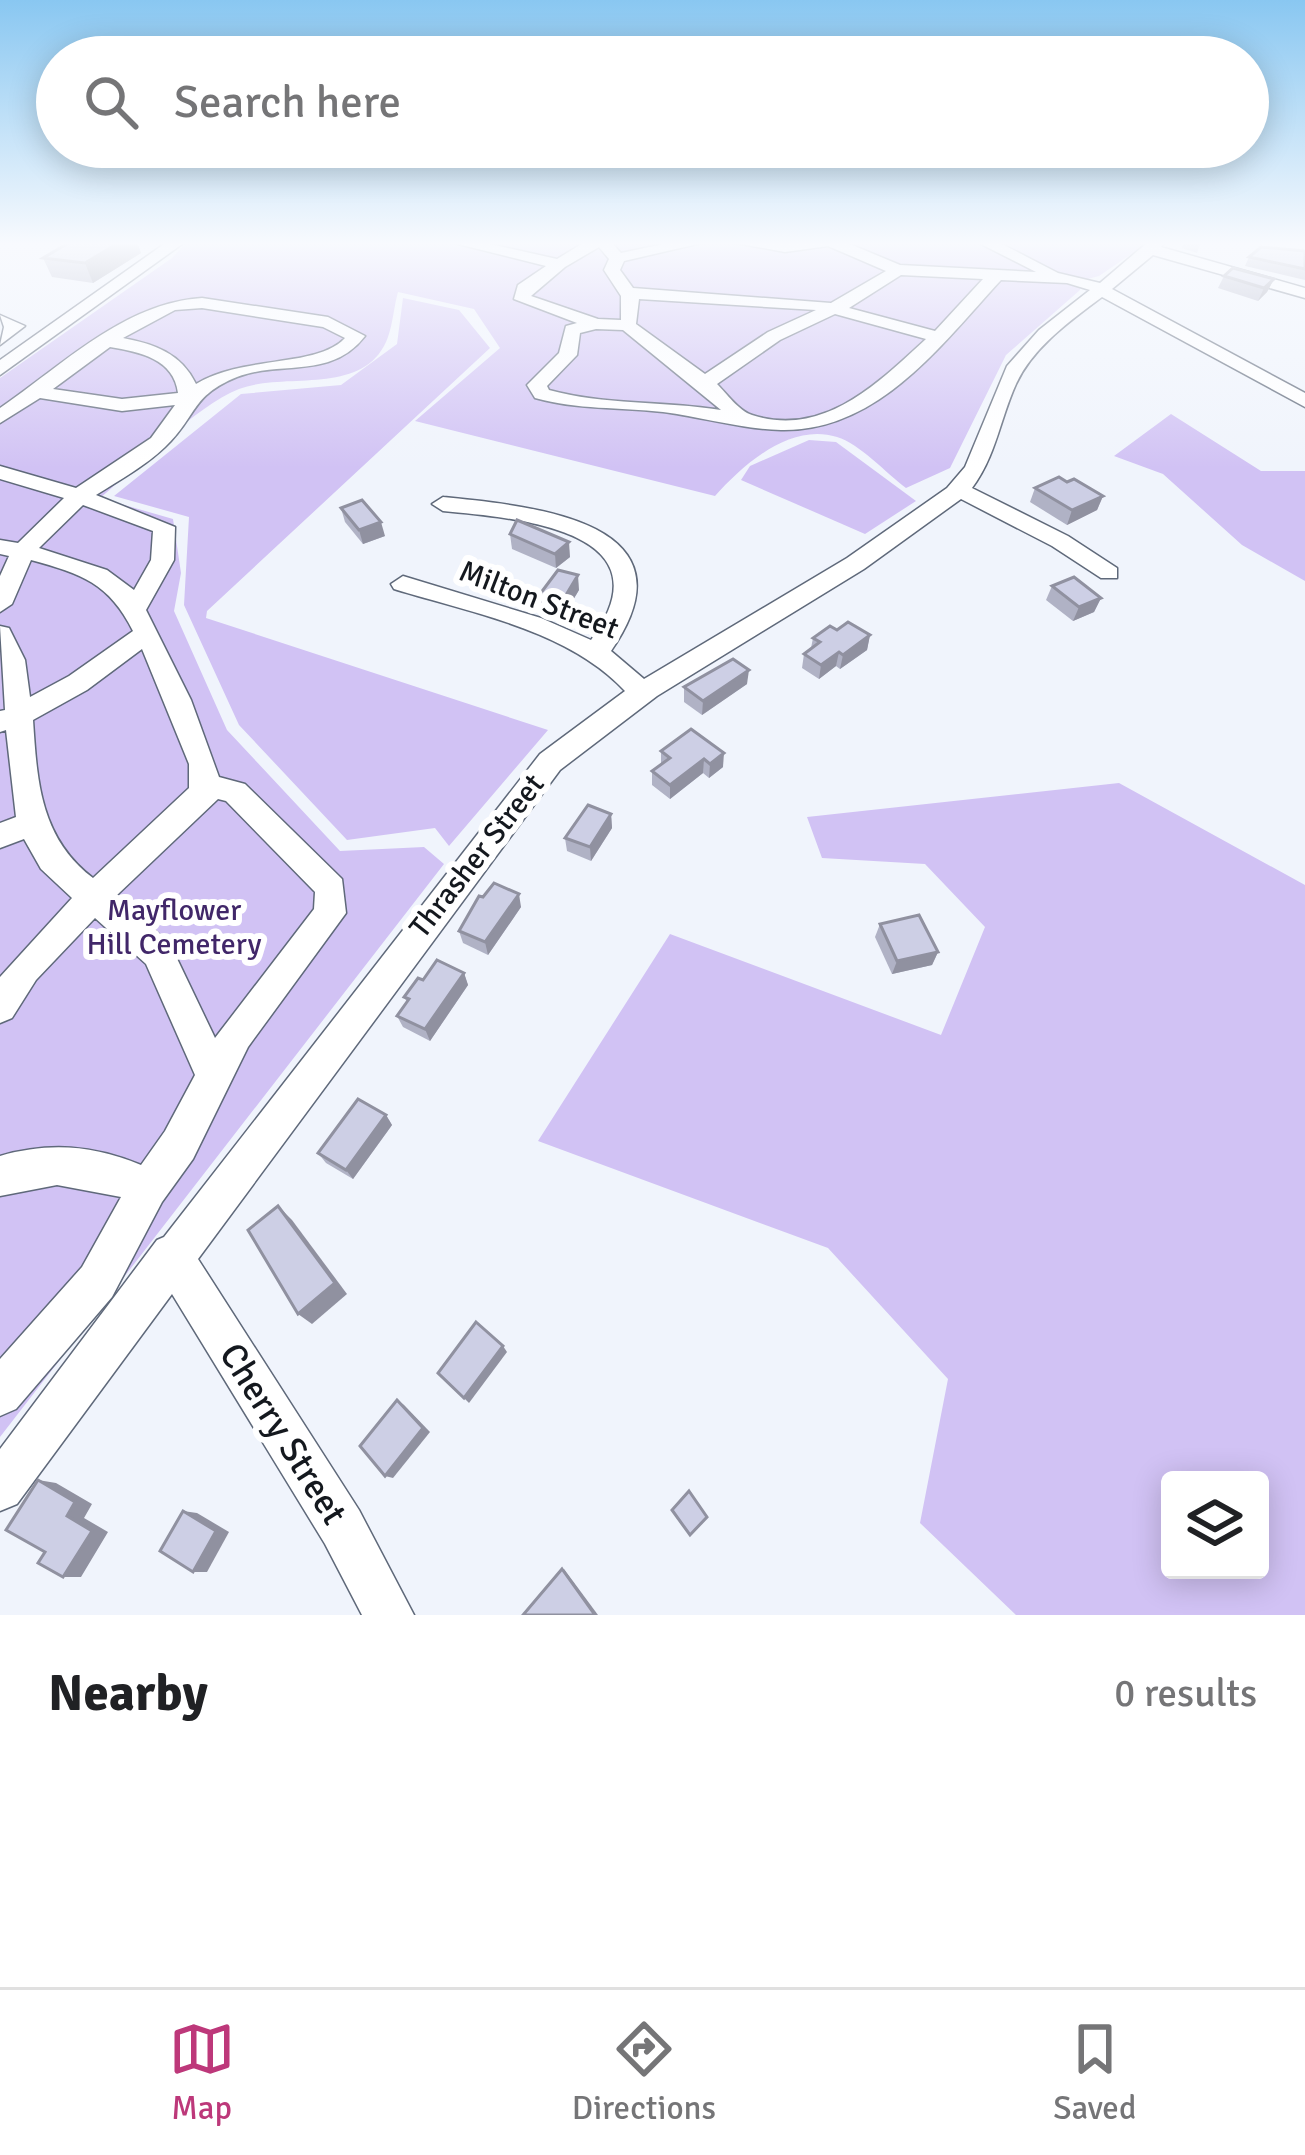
<!DOCTYPE html>
<html lang="en">
<head>
<meta charset="utf-8">
<style>
  body { margin:0; font-family:Signika,sans-serif; background:#f2f2f2; color:#202124 }
  .controls { position:absolute; right:36px; bottom:36px; display:grid; overflow:hidden; border-radius:12px; box-shadow:0 6px 30px #0003 }
  .controls button { width:108px; height:108px; display:grid; place-items:center; padding:0; border:0; border-bottom:3px solid #e0e0e0; background:#fff; color:#202124; font:60px sans-serif }
  .list { margin:0; padding:0; list-style:none }
  h2 { display:flex; justify-content:space-between; align-items:center; height:156px; margin:0; padding:0 48px; font-size:51px }
  h2 small { font-size:39px; font-weight:400; color:#757577 }
  .icon { flex:none; width:66px; height:66px; fill:none; stroke:currentColor; stroke-width:2; stroke-linecap:round; stroke-linejoin:round }
  .map { position:relative; flex:none; width:1305px; height:1615px; overflow:hidden }
  .search { position:absolute; background:#fff; box-shadow:0 6px 30px #0003; left:36px; right:36px; top:36px; height:132px; display:flex; align-items:center; gap:30px; box-sizing:border-box; padding:0 42px; border-radius:66px; color:#757577; font-size:45px }
  .sheet { height:372px; background:#fff }
  nav { display:flex; justify-content:space-around; align-items:center; box-sizing:border-box; height:168px; border-top:3px solid #e0e0e0; background:#fff; font-size:33px; color:#757577 }
  nav a { display:grid; justify-items:center; gap:6px }
  nav .on { color:#bd387a }
  .map>svg:first-child { display:block }
  .green { fill:#d1c2f4; fill-rule:evenodd }
  .lines { fill:none; stroke-linecap:round; stroke-linejoin:round }
  .minor-casing { stroke:#5f697a; stroke-width:3 }
  .minor { fill:#fff; fill-rule:evenodd }
  .wall { fill:#b0b2c5 }
  .shaded-wall { fill:#9091a0 }
  .building { fill:#cdcfe5; stroke:#9091a0; stroke-width:3 }
  .labels { text-anchor:middle; dominant-baseline:central; stroke-width:12; stroke-linejoin:round; paint-order:stroke }
  .street-label { font-size:30px; fill:#14181e; stroke:#fff }
  .park-label { font-size:30px; fill:#412769; stroke:#fff }
  .near-street-label { font-size:36px; fill:#14181e; stroke:#fff }
</style>
</head>
<body>
<div class="map">
<svg width="1305" height="1615" viewBox="0 0 1305 1615">
  <rect width="100%" height="100%" fill="#f0f4fc"/>
  <g class="green">
    <path d="M 187,242 L 1142,242 L 1140,248 L 1099,276 L 1080,281 L 1080,290 L 1006,355 L 950,468 L 906,488 C 886,473 860,444 837,437 C 790,422 743,465 715,496 L 415,421 L 500,348 L 474,309 L 398,292 C 394,306 393,323 388,337 C 366,398 285,371 239,389 C 194,407 139,466 100,498 L 173,519 L 181,573 L 174,611 L 227,730 L 340,851 L 424,847 L 444,864 L 0,1437 L 0,378 L 172,258 Z"/>
    <path d="M 403,298 L 459,310 L 490,348 L 207,611 L 206,618 L 548,730 L 449,846 L 435,828 L 347,840 L 239,725 L 184,605 L 189,517 L 114,496 L 241,394 L 341,385 L 397,344 Z"/>
    <path d="M 1171,414 L 1261,471 L 1305,471 L 1305,581 L 1242,545 L 1163,474 L 1114,456 Z"/>
    <path d="M 809,440 L 836,442 L 916,501 L 865,534 L 741,480 L 750,466 Z"/>
    <path d="M 1119,783 L 1305,885 L 1305,1615 L 1016,1615 L 920,1523 L 948,1379 L 828,1248 L 538,1141 L 670,934 L 941,1035 L 985,927 L 925,864 L 822,858 L 807,817 ZM 1170,1480 L 1260,1480 L 1260,1570 L 1170,1570 Z"/>
  </g>
  <g class="lines">
    <defs>
      <g id="minor">
        <path d="M 167,242 L 185,242 L 0,375 L 0,360 Z"/>
        <path d="M 450,242 L 481,242 L 557,259 L 585,242 L 611,242 L 621,253 L 673,242 L 706,242 L 624,261 L 620,270 L 633,288 L 831,303 L 886,271 L 828,246 L 785,252 L 730,242 L 845,242 L 900,265 L 1036,272 L 977,242 L 998,242 L 1058,273 L 1100,283 L 1148,242 L 1165,242 L 1161,247 L 1305,288 L 1305,298 L 1153,255 L 1112,289 L 1305,393 L 1305,407 L 1102,297 C 1070,321 1033,347 1016,384 C 1000,419 996,456 972,488 L 1068,536 L 1117,568 L 1117,578 L 1101,578 L 1052,546 L 961,499 L 864,569 L 657,696 L 560,770 L 198,1259 L 359,1510 L 414,1615 L 362,1615 L 325,1544 L 172,1294 L 17,1504 L 0,1511 L 0,1449 L 157,1240 L 164,1237 L 540,754 L 625,691 C 568,630 472,613 394,589 L 391,584 L 403,576 L 541,618 L 591,640 C 672,530 516,518 443,511 L 432,504 L 443,497 C 533,506 701,521 611,651 L 644,679 L 847,558 L 947,488 L 965,467 L 1007,366 L 1039,330 L 1090,290 L 1067,283 L 1001,280 C 941,345 878,432 781,430 C 741,429 702,417 663,412 C 619,407 578,410 535,398 L 527,385 L 559,353 L 566,326 L 577,323 L 514,299 L 518,285 L 546,266 ZM 599,247 L 609,259 L 604,270 L 621,296 L 621,320 L 598,319 L 531,296 L 565,267 ZM 901,275 L 983,279 L 935,331 L 849,308 ZM 639,299 L 816,310 L 768,332 L 705,374 L 636,324 ZM 835,314 L 926,339 C 878,383 824,438 752,415 C 739,411 726,393 717,384 L 780,340 ZM 596,329 L 623,330 L 721,410 C 665,401 603,405 549,390 L 547,386 L 577,355 L 580,333 Z"/>
        <path d="M 202,298 L 328,317 L 365,336 C 331,380 282,360 237,377 C 190,396 197,417 165,447 C 145,466 120,480 96,495 L 175,527 L 174,560 L 146,610 L 191,700 L 219,777 L 245,784 L 342,879 L 346,913 L 248,1047 L 193,1159 L 162,1202 L 112,1297 L 16,1409 L 0,1416 L 0,1359 L 82,1267 L 121,1197 L 57,1185 L 0,1196 L 0,1156 C 49,1142 93,1145 141,1165 L 165,1131 L 195,1075 L 146,964 L 95,918 L 36,980 L 12,1018 L 0,1023 L 0,977 L 72,898 L 41,869 L 24,839 L 0,848 L 0,823 L 16,817 L 6,730 L 0,732 L 0,711 L 5,710 L 0,626 L 9,628 L 25,660 L 30,697 L 69,676 L 133,631 C 109,583 82,574 31,560 L 12,604 L 0,612 L 0,576 L 9,556 L 0,554 L 0,540 L 18,543 L 64,498 L 0,479 L 0,466 L 76,488 L 151,438 L 175,405 L 122,411 L 40,398 L 0,423 L 0,408 C 63,365 124,303 202,298 ZM 202,308 L 323,327 L 345,338 C 317,368 243,355 196,384 C 181,353 154,344 123,338 L 175,310 ZM 110,347 C 140,352 174,359 178,393 L 122,399 L 53,389 ZM 83,505 L 153,531 L 151,560 L 134,590 L 107,570 L 39,548 ZM 142,649 L 189,764 L 189,788 L 93,878 C 40,838 37,781 33,720 L 87,690 ZM 218,799 L 226,801 L 315,892 L 314,909 L 215,1038 L 170,944 L 116,896 Z"/>
        <path d="M 0,315 L 25,326 L 0,345 L 4,327 Z"/>
      </g>
    </defs>
    <use href="#minor" class="minor-casing"/>
    <use href="#minor" class="minor"/>
  </g>
  <g class="wall">
    <path d="M 70,242 L 137,242 L 141,253 L 93,283 L 52,277 L 43,258 Z"/>
    <path d="M 1184,242 L 1201,242 L 1197,253 L 1182,248 Z"/>
    <path d="M 1305,251 L 1305,280 L 1245,266 L 1249,257 Z"/>
    <path d="M 1224,276 L 1274,279 L 1267,292 L 1258,301 L 1218,288 Z"/>
    <path d="M 1067,482 L 1103,496 L 1097,510 L 1067,525 L 1030,502 L 1035,488 Z"/>
    <path d="M 341,508 L 385,536 L 363,544 L 345,522 Z"/>
    <path d="M 510,534 L 570,557 L 556,568 L 512,549 Z"/>
    <path d="M 1052,586 L 1101,598 L 1094,612 L 1073,621 L 1046,600 Z"/>
    <path d="M 579,590 L 561,620 L 539,613 L 537,598 Z"/>
    <path d="M 837,630 L 870,635 L 867,650 L 840,669 L 836,666 L 819,679 L 802,668 L 804,654 L 811,648 L 813,638 Z"/>
    <path d="M 747,684 L 702,715 L 684,702 L 684,687 Z"/>
    <path d="M 691,729 L 723,767 L 709,778 L 703,773 L 670,799 L 652,785 L 652,771 L 661,765 L 661,751 Z"/>
    <path d="M 611,814 L 612,828 L 591,861 L 567,851 L 565,838 Z"/>
    <path d="M 483,897 L 521,907 L 488,955 L 463,943 L 459,931 Z"/>
    <path d="M 880,924 L 938,952 L 932,965 L 892,974 L 875,937 Z"/>
    <path d="M 464,973 L 468,985 L 430,1041 L 403,1027 L 397,1016 L 407,1002 L 404,997 L 423,980 Z"/>
    <path d="M 386,1115 L 392,1125 L 353,1179 L 326,1163 L 318,1153 Z"/>
  </g>
  <g class="shaded-wall">
    <path d="M 120,242 L 137,242 L 141,253 L 93,283 L 85,263 Z"/>
    <path d="M 1274,279 L 1267,292 L 1258,301 L 1264,288 Z"/>
    <path d="M 1103,496 L 1097,510 L 1067,525 L 1072,510 Z"/>
    <path d="M 381,522 L 385,536 L 363,544 L 359,530 Z"/>
    <path d="M 569,542 L 570,557 L 556,568 L 555,554 Z"/>
    <path d="M 578,575 L 579,590 L 561,620 L 560,605 Z"/>
    <path d="M 1101,598 L 1094,612 L 1073,621 L 1079,607 Z"/>
    <path d="M 870,635 L 867,650 L 840,669 L 843,655 Z"/>
    <path d="M 839,652 L 836,666 L 819,679 L 821,665 Z"/>
    <path d="M 749,670 L 747,684 L 702,715 L 703,701 Z"/>
    <path d="M 724,753 L 723,767 L 709,778 L 710,764 Z"/>
    <path d="M 704,759 L 703,773 L 670,799 L 670,785 Z"/>
    <path d="M 611,814 L 612,828 L 591,861 L 590,847 Z"/>
    <path d="M 519,894 L 521,907 L 488,955 L 485,942 Z"/>
    <path d="M 938,952 L 932,965 L 892,974 L 897,961 Z"/>
    <path d="M 464,973 L 468,985 L 430,1041 L 425,1029 Z"/>
    <path d="M 386,1115 L 392,1125 L 353,1179 L 346,1170 Z"/>
    <path d="M 278,1206 L 292,1220 L 347,1294 L 312,1324 L 298,1314 Z"/>
    <path d="M 503,1346 L 507,1352 L 469,1403 L 464,1398 Z"/>
    <path d="M 397,1400 L 404,1405 L 430,1432 L 393,1478 L 385,1476 Z"/>
    <path d="M 38,1480 L 56,1483 L 92,1504 L 84,1518 L 108,1532 L 81,1577 L 63,1577 L 67,1516 Z"/>
    <path d="M 183,1511 L 197,1513 L 229,1532 L 207,1572 L 193,1572 Z"/>
    <path d="M 562,1569 L 564,1569 L 598,1615 L 595,1615 Z"/>
  </g>
  <g class="building">
    <path d="M 70,242 L 120,242 L 85,263 L 43,258 Z"/>
    <path d="M 1261,247 L 1305,251 L 1305,269 L 1249,257 Z"/>
    <path d="M 1233,268 L 1274,279 L 1264,288 L 1224,276 Z"/>
    <path d="M 1059,477 L 1067,482 L 1074,479 L 1103,496 L 1072,510 L 1035,488 Z"/>
    <path d="M 362,500 L 381,522 L 359,530 L 341,508 Z"/>
    <path d="M 517,520 L 569,542 L 555,554 L 510,534 Z"/>
    <path d="M 558,570 L 578,575 L 560,605 L 537,598 Z"/>
    <path d="M 1074,577 L 1101,598 L 1079,607 L 1052,586 Z"/>
    <path d="M 848,622 L 870,635 L 843,655 L 839,652 L 821,665 L 804,654 L 820,642 L 813,638 L 830,626 L 837,630 Z"/>
    <path d="M 733,659 L 749,670 L 703,701 L 684,687 Z"/>
    <path d="M 691,729 L 724,753 L 710,764 L 704,759 L 670,785 L 652,771 L 670,758 L 661,751 Z"/>
    <path d="M 588,805 L 611,814 L 590,847 L 565,838 Z"/>
    <path d="M 494,883 L 519,894 L 485,942 L 459,931 L 479,896 L 483,897 Z"/>
    <path d="M 919,915 L 938,952 L 897,961 L 880,924 Z"/>
    <path d="M 437,960 L 464,973 L 425,1029 L 397,1016 L 409,999 L 404,997 L 418,978 L 423,980 Z"/>
    <path d="M 358,1099 L 386,1115 L 346,1170 L 318,1153 Z"/>
    <path d="M 278,1206 L 335,1283 L 298,1314 L 248,1230 Z"/>
    <path d="M 476,1322 L 503,1346 L 464,1398 L 438,1373 Z"/>
    <path d="M 397,1400 L 423,1428 L 385,1476 L 360,1446 Z"/>
    <path d="M 38,1480 L 75,1502 L 67,1516 L 92,1531 L 63,1577 L 38,1563 L 45,1552 L 6,1530 Z"/>
    <path d="M 689,1491 L 707,1517 L 690,1535 L 672,1510 Z"/>
    <path d="M 183,1511 L 216,1531 L 193,1572 L 160,1551 Z"/>
    <path d="M 562,1569 L 595,1615 L 523,1615 Z"/>
  </g>
  <linearGradient id="sky" x2="0" y2="1"><stop stop-color="#89c7f1"/><stop offset="0.52" stop-color="#f8fafe"/><stop offset="1" stop-color="#f8fafe" stop-opacity="0"/></linearGradient>
  <rect width="1305" height="468" fill="url(#sky)"/>
  <g class="labels">
    <g class="street-label">
      <text transform="translate(539 600) rotate(21)">Milton Street</text>
      <text transform="translate(477 856) rotate(-52)">Thrasher Street</text>
    </g>
    <g class="park-label">
      <text x="174" y="910">Mayflower<tspan x="174" dy="34">Hill Cemetery</tspan></text>
    </g>
    <g class="near-street-label">
      <text transform="translate(283 1434) rotate(58)">Cherry Street</text>
    </g>
  </g>
</svg>
<div class="controls">
<button><svg class="icon" aria-label="layers" viewBox="0 0 24 24"><path d="M12 4l9 5-9 5-9-5zM3 14l9 5 9-5"/></svg></button>
</div>
<div class="search"><svg class="icon" aria-label="search" viewBox="0 0 24 24"><circle cx="10" cy="10" r="6"/><path d="M15 15l6 6"/></svg>Search here</div>
</div>
<section class="sheet">
<h2>Nearby<small>0 results</small></h2>
<ul class="list">
</ul>
</section>
<nav>
<a class="on"><svg class="icon" aria-label="map" viewBox="0 0 24 24"><path d="M3 6l6-2 6 2 6-2v14l-6 2-6-2-6 2zM9 4v14M15 6v14"/></svg>Map</a>
<a><svg class="icon" aria-label="directions" viewBox="0 0 24 24"><path d="M12 3l9 9-9 9-9-9zM9 14v-3h6M13 9l2 2-2 2"/></svg>Directions</a>
<a><svg class="icon" aria-label="saved" viewBox="0 0 24 24"><path d="M7 4h10v16l-5-4-5 4z"/></svg>Saved</a>
</nav>
</body>
</html>
